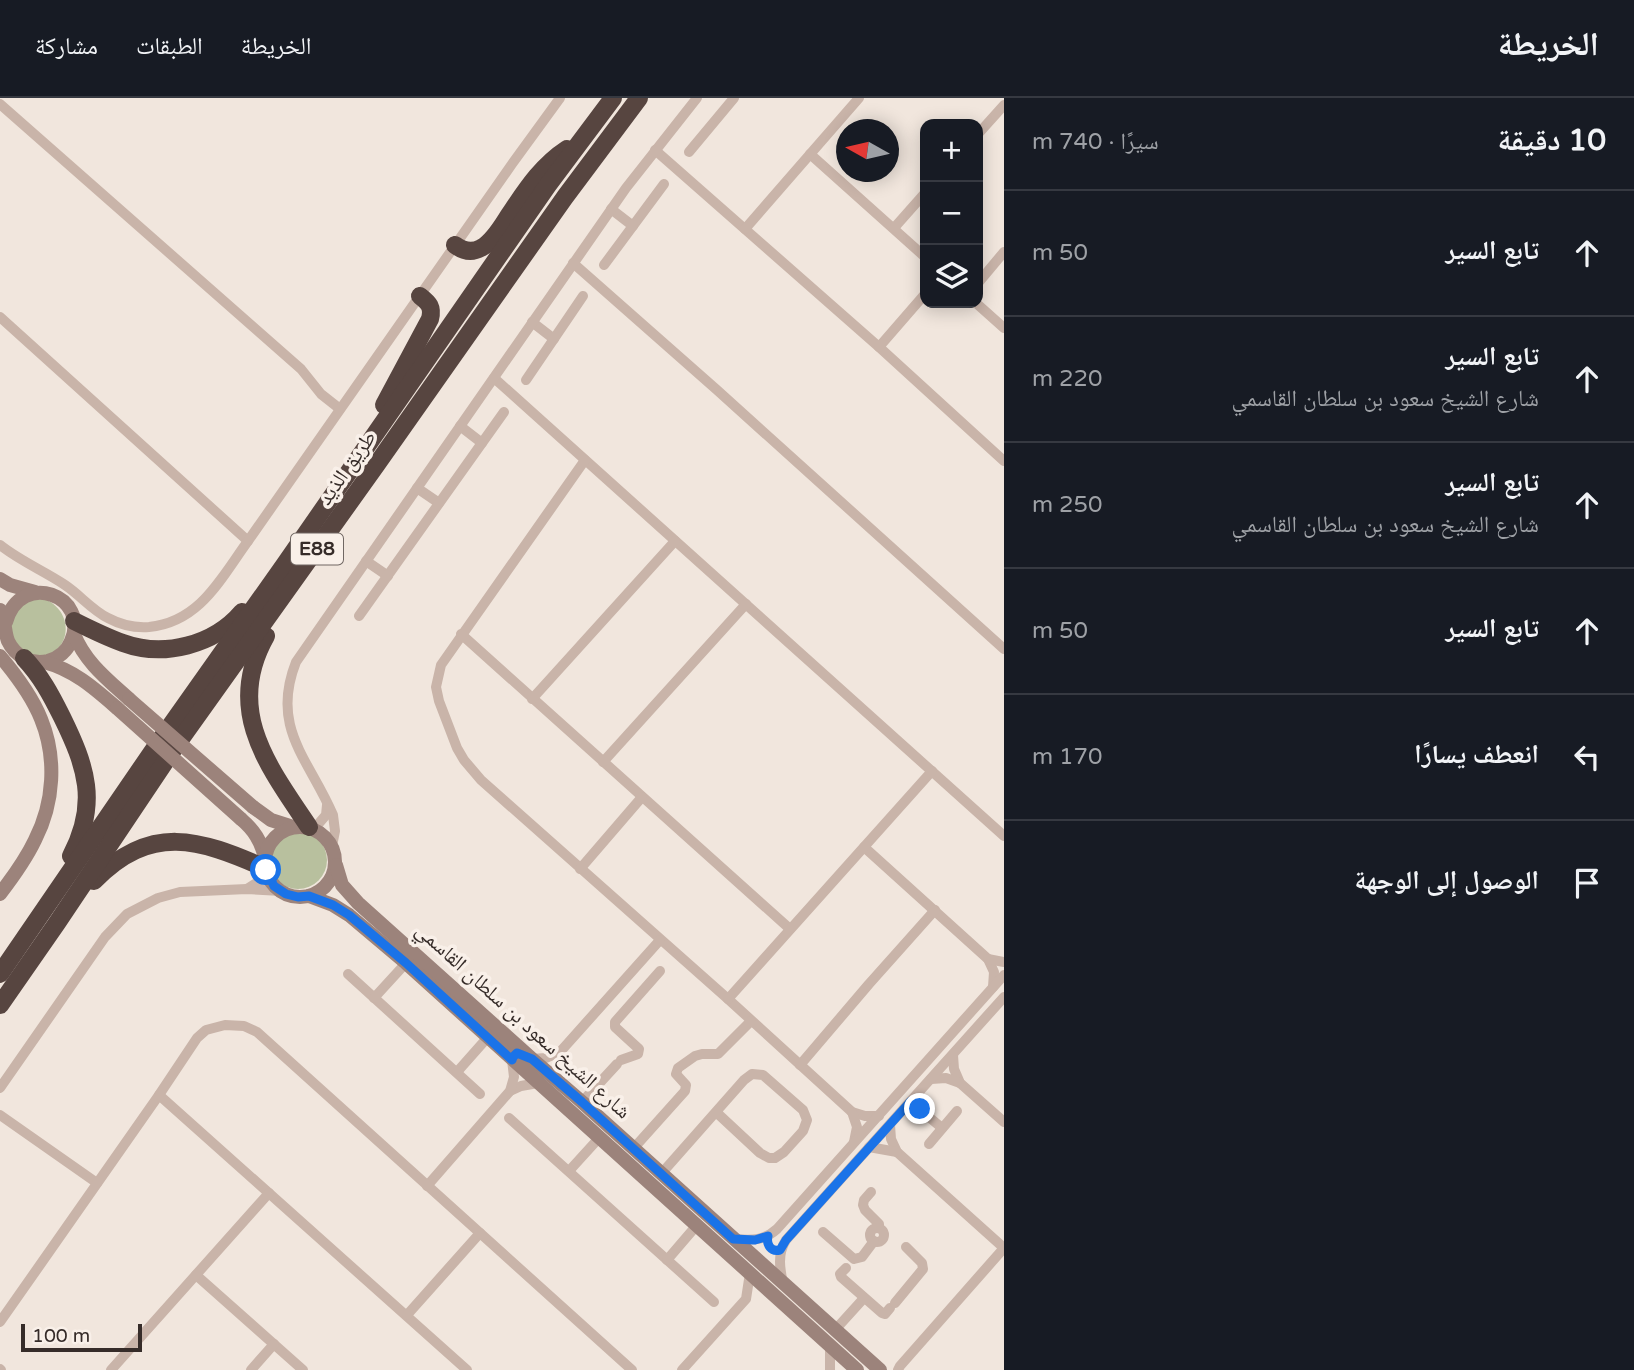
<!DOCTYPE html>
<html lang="ar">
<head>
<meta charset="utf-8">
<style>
  body { margin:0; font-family:"Varela Round","Noto Naskh Arabic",sans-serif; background:#242831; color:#f1f3f6; direction:rtl }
  .controls { position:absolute; right:21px; top:21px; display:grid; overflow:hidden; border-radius:14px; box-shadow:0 4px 18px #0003 }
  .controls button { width:63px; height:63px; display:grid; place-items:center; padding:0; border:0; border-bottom:2px solid #363941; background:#171b24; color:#f1f3f6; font:35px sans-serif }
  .compass { position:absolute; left:836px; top:21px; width:63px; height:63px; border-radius:50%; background:#171b24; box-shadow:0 4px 18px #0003; rotate:278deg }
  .scale { position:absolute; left:21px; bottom:18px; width:121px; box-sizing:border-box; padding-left:7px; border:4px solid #362c29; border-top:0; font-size:19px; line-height:24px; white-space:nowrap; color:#362c29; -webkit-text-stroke:5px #f9f0e9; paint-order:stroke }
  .stop { position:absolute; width:21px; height:21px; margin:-16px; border:5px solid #1a73e8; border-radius:50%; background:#fff }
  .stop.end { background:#1a73e8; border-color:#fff; box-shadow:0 2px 7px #0008 }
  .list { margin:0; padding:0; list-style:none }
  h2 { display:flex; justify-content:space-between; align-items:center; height:91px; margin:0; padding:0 28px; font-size:30px }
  h2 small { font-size:23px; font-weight:400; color:#9ea1a6 }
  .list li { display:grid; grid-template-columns:46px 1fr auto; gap:21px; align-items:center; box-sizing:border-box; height:126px; padding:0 28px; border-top:2px solid #363941 }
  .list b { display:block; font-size:26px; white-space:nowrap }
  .list p { margin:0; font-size:23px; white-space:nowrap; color:#9ea1a6 }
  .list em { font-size:23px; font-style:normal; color:#9ea1a6 }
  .icon { flex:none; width:38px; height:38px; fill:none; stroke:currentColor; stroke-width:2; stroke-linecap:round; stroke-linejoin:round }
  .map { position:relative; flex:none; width:1004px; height:1272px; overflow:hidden; direction:ltr }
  header { display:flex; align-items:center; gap:42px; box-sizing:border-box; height:98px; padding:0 35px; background:#171b24; border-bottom:2px solid #363941 }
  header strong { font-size:33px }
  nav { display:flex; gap:38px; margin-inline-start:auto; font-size:24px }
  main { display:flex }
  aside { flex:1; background:#171b24 }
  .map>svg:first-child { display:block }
  .green { fill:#b8c09e }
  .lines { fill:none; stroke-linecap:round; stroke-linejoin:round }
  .street { stroke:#c9b4a9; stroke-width:10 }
  .secondary { stroke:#9c837b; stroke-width:14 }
  .highway { stroke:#574540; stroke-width:18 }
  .secondary-bridge { stroke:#9c837b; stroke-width:14 }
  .route { stroke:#1a73e8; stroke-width:9 }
  .labels { text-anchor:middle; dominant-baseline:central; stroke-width:7; stroke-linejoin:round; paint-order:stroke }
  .shield { fill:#f9f0e9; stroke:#706763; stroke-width:2 }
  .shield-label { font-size:19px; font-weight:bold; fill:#362c29 }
  .street-label { font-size:21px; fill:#362c29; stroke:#f9f0e9 }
</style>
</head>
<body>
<header>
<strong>الخريطة</strong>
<nav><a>الخريطة</a><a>الطبقات</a><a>مشاركة</a></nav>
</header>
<main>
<aside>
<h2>10 دقيقة<small>سيرًا · 740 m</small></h2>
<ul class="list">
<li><svg class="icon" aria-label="ahead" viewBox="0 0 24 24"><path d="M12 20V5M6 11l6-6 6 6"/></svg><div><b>تابع السير</b></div><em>50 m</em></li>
<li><svg class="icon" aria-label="ahead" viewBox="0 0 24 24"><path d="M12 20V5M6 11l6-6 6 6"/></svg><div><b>تابع السير</b><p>شارع الشيخ سعود بن سلطان القاسمي</p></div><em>220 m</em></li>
<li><svg class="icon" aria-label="ahead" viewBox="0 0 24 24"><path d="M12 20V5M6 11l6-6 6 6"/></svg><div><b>تابع السير</b><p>شارع الشيخ سعود بن سلطان القاسمي</p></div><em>250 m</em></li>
<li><svg class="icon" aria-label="ahead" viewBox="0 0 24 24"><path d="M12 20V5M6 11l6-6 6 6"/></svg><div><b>تابع السير</b></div><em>50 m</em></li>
<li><svg class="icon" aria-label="left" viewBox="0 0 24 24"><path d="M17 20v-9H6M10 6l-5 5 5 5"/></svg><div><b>انعطف يسارًا</b></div><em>170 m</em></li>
<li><svg class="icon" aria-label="arrive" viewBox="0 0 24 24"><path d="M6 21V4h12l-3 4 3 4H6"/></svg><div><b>الوصول إلى الوجهة</b></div></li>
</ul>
</aside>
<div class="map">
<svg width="1004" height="1272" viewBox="0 0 1004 1272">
  <rect width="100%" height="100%" fill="#f1e6dd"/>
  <g class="green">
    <path d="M 45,501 C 78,516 69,560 37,558 C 30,558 23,554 16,551 L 8,524 L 26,502 Z"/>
    <circle cx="298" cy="762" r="29"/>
  </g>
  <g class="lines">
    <g class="street">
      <path d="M 0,6 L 301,271 L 321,296 L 340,311"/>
      <path d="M 978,36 L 1004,7"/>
      <path d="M 655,52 L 879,249 L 1004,363"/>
      <path d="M 689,54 L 734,0"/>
      <path d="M 810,56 L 925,159"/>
      <path d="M 611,111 L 633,128"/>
      <path d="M 894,130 L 925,95"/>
      <path d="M 745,131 L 859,0"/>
      <path d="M 573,165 L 717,292 L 1004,551"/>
      <path d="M 604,167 L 664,86"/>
      <path d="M 978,185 L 1004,154"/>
      <path d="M 976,205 L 1004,230"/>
      <path d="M 0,219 L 248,443"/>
      <path d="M 532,224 L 554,241"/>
      <path d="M 879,249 L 925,196"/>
      <path d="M 494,280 L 1004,738"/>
      <path d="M 526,282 L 583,198"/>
      <path d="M 460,328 L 482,345"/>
      <path d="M 585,362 L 441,567 L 436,589 L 439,603 L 457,650 L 464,662 L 481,682 L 728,901 L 852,1014 L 865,1018 L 879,1018"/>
      <path d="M 417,390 L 439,405"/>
      <path d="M 0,447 C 20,463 44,473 65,487 C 80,497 92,512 108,520 C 121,527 135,530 149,529 C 200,524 221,480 248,443 L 512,66 L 560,0"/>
      <path d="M 366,463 L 388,478"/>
      <path d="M 359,518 L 504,314"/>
      <path d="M 461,536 L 790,831"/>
      <path d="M 532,601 L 675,443"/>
      <path d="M 603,664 L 746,506"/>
      <path d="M 314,731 L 326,717 L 327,707"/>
      <path d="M 332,748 L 335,733 L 333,717 C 309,661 270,630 296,564 L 626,90 L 697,0"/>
      <path d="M 864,749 L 988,861 L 994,874 L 993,889"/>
      <path d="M 580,771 L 642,699"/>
      <path d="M 247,791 L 258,784 L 266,772"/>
      <path d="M 988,861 L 1004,864"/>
      <path d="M 348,876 L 480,996"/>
      <path d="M 374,900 L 406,865"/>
      <path d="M 728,901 L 932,673"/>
      <path d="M 953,957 L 954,971 L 960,985 L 1004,1024"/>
      <path d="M 532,961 L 546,960 L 560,954 L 660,842"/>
      <path d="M 621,962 L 638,956 L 639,951 L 615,929 L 615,924 L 660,873"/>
      <path d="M 800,967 L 869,886 L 935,812"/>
      <path d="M 457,974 L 488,939"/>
      <path d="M 931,981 L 946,980 L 960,985"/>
      <path d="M 0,990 L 105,839 L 127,816 L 158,800 L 180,794 L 247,791 L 281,793"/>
      <path d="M 510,993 L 521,988 L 538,985"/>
      <path d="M 159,997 L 467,1272"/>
      <path d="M 582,1004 L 617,966"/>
      <path d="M 911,1004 L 942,1030"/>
      <path d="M 852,1014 L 857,1029 L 854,1044"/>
      <path d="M 0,1017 L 97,1085"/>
      <path d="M 509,1020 L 714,1204"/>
      <path d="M 890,1027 L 891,1041 L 897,1054 L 1004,1150"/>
      <path d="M 929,1046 L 957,1013"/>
      <path d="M 869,1049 L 897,1054"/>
      <path d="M 633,1051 L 685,993 L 686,987 L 676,976 L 678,970 L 695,958 L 702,956 L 718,956 L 751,923"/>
      <path d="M 569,1073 L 599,1040"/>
      <path d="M 661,1076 L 744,982 L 752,976 L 763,977 L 803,1012 L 807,1022 L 803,1033 L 784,1054 L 775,1060 L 769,1060 L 760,1055 L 716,1014"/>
      <path d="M 427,1088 L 510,993 L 514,979 L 512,962"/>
      <path d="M 871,1094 L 864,1102 L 863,1107 L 865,1112 L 879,1126 L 879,1130"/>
      <circle cx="877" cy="1137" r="7"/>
      <path d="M 823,1134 L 854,1161 L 862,1159 L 874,1143"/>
      <path d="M 736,1141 C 752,1143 765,1142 777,1131 L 1004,877"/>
      <path d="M 667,1162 L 697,1127"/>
      <path d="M 846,1170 L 840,1176 L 841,1179 L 882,1215 L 885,1216 L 890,1210"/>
      <path d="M 196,1177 L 303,1272"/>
      <path d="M 783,1186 C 780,1171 777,1156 786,1142 L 1004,899"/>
      <path d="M 895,1205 L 923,1171 L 922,1165 L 906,1149"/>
      <path d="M 407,1217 L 480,1135"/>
      <path d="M 0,1224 L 159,997 L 197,940 L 206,932 L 225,927 L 244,928 L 257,934 L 632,1272"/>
      <path d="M 835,1232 L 864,1200"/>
      <path d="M 0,1271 L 1,1272"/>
      <path d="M 111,1272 L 269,1095"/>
      <path d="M 251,1272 L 274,1246"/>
      <path d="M 682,1272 L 746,1201 L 750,1175"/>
      <path d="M 830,1272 L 830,1247"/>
      <path d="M 898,1272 L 900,1268 L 1004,1150"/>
    </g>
    <g class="secondary">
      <path d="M 0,481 L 10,487 L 35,494"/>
      <path d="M 0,512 C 6,524 4,532 8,543 C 15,558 31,567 48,563 C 58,560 67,553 71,543 C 91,498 21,471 6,524"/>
      <path d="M 74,536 C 85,564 107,581 129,601"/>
      <path d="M 0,558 C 16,577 32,598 41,621 C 57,660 54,705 35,742 C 26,761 13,779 0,796"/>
      <path d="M 44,564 C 74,572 94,590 117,610"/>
      <path d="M 253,709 L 271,722 L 293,729"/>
      <path d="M 241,721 C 254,732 261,743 265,760"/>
      <circle cx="300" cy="764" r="35"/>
      <path d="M 336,767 L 342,787 L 358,805 L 532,961 L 582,1004 L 880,1272"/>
      <path d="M 309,798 L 333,807 L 349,817 L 406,865 L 857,1272"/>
    </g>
    <g class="highway">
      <path d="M 455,147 C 463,153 472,155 481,150 C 493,144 502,128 509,117 C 526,92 541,68 567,51"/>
      <path d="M 384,307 L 430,221 C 433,209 429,205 420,198"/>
      <path d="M 74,523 C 90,531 106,539 123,545 C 164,560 214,547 242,514"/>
      <path d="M 266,538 C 224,612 268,668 309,729"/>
      <path d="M 24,560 C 41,578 51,597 62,619 C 86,668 99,705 71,758"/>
      <path d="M 94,783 C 151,725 199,741 265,770"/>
      <path d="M 0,876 L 161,641 L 285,466 L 548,87 L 613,0"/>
      <path d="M 0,907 L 57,825 L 175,649 L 377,366 L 565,99 L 639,0"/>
    </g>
    <g class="secondary-bridge">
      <path d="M 129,601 L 253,709"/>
      <path d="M 117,610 L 241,721"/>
    </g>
  </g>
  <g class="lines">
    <path class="route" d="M 266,772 L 274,788 L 286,796 L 298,799 L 309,798 L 333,807 L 349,817 L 406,865 L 512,962 L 513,959 L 517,955 L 532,961 L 582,1004 L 733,1141 L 755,1142 L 768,1138 C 766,1147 771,1154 780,1152 L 786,1142 L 911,1003 L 920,1011"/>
  </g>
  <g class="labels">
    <rect class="shield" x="291" y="435.5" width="52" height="31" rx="5"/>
    <g class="shield-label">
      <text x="317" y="451">E88</text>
    </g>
    <g class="street-label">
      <text transform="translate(347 370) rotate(-55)">طريق الذيد</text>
      <text transform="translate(523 923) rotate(42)">شارع الشيخ سعود بن سلطان القاسمي</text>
    </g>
  </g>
</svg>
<div class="controls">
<button>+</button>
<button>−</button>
<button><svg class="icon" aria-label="layers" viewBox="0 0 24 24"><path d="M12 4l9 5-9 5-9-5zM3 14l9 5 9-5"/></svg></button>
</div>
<svg class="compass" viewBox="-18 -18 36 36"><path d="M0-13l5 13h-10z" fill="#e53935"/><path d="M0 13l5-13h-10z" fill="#9ea1a6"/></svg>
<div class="scale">100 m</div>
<div class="stop" style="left:266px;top:772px"></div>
<div class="stop end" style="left:920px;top:1011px"></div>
</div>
</main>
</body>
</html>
